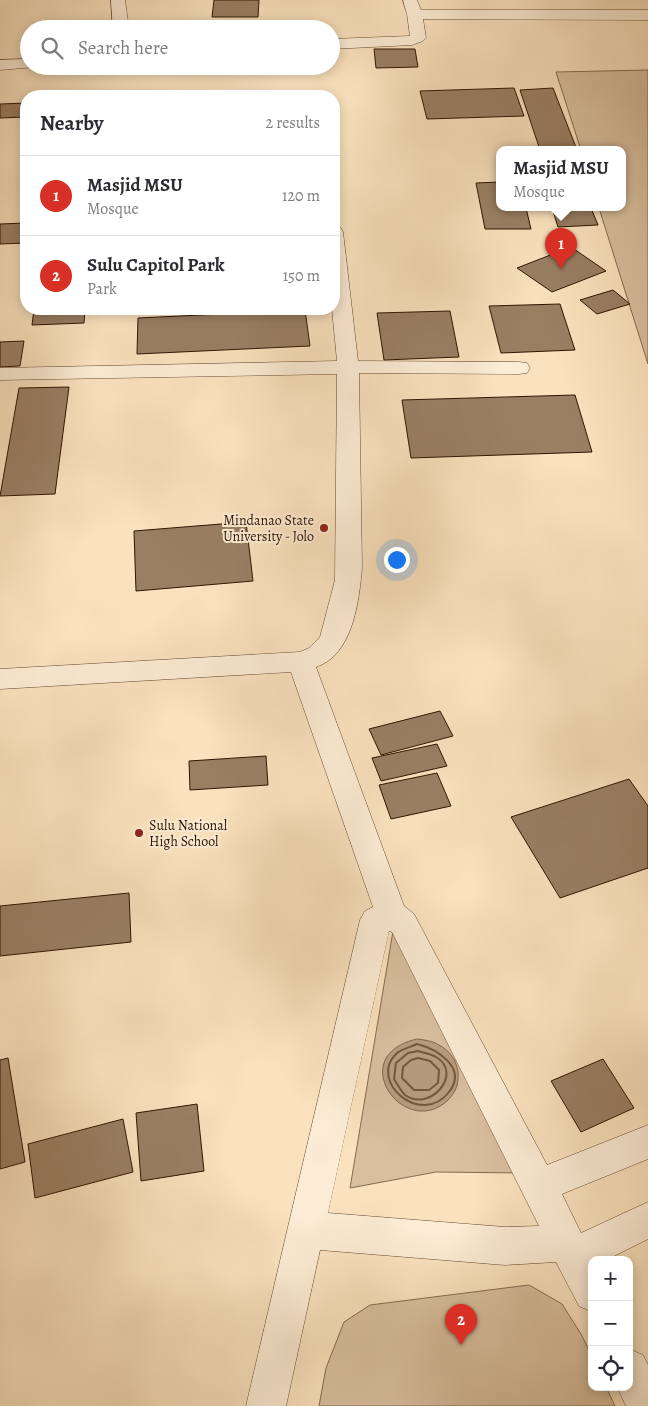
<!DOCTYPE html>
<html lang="en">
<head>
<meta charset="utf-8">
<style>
  body { margin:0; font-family:Alegreya,serif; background:#f7f7f7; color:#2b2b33 }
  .controls { position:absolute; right:15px; bottom:15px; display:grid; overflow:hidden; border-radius:10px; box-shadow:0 2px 12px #0003 }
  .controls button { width:45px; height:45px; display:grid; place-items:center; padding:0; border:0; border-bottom:1px solid #e1e1e2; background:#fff; color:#2b2b33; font:25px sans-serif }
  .you { position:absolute; left:396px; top:559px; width:18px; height:18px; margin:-12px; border:4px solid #fff; border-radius:50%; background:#1a73e8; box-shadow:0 0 0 8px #1a73e833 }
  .badge { display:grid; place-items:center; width:32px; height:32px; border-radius:50%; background:#d93025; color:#fff; font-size:16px; font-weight:700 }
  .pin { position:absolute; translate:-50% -41px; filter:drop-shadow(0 1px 2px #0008) }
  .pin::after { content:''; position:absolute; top:26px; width:18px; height:15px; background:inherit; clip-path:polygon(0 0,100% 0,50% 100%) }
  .popup { position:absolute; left:496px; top:146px; width:130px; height:65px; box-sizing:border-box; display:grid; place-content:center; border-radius:10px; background:#fff; filter:drop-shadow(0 1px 4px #0005); font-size:16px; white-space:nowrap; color:#7c7c81 }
  .popup b { font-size:19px; color:#2b2b33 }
  .popup::after { content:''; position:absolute; left:50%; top:100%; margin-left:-10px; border:10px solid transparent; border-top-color:#fff }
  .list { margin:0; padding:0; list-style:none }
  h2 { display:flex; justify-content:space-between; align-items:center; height:65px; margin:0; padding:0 20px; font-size:21px }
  h2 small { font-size:16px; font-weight:400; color:#7c7c81 }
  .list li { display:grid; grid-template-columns:32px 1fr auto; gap:15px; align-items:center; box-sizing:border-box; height:80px; padding:0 20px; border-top:1px solid #e1e1e2 }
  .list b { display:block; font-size:19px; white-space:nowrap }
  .list p { margin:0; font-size:16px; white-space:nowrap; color:#7c7c81 }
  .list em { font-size:16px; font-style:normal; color:#7c7c81 }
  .icon { flex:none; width:28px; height:28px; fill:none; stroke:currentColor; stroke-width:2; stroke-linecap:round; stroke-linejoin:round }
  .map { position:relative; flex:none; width:648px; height:1406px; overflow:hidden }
  .search { position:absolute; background:#fff; box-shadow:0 2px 12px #0003; left:20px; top:20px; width:320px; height:55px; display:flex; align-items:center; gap:12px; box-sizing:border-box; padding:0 18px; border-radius:28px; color:#7c7c81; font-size:19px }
  .panel { position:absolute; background:#fff; box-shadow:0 2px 12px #0003; left:20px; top:90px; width:320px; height:225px; border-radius:20px }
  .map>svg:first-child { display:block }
  .green { fill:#d8bf9e; stroke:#846a4f }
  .water { fill:#b69c7d; stroke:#81664b }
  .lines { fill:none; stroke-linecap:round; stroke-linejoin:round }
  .shore { stroke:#74583e; stroke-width:2 }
  .building { fill:#9a7f63; stroke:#311400 }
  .minor-casing { stroke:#634830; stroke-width:1 }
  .minor { fill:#fcecd5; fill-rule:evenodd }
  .poi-dot { fill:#8f2418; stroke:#fcecd5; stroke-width:2 }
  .labels { text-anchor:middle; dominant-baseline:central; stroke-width:4; stroke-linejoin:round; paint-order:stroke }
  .poi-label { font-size:14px; fill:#311400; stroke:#fcecd5; text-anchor:end }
</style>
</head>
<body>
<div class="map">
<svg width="648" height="1406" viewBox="0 0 648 1406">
  <rect width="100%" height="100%" fill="#fae2be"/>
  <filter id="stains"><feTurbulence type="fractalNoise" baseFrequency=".004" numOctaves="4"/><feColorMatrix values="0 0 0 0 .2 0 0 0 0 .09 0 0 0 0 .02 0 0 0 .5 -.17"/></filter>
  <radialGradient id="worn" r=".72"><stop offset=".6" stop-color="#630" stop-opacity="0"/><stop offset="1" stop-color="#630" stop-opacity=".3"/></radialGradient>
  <g class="green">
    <path d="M 648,70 L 648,364 L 599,208 L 622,208 L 622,150 L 581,150 L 556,72 Z"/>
    <path d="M 394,925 L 524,1173 L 436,1172 L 350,1188 Z"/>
    <path d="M 529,1285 L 562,1304 L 581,1334 L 592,1356 L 592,1387 L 606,1387 L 615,1406 L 319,1406 L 326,1368 L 344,1322 L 370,1305 Z"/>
  </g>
  <path class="water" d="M 417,1039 C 425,1040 433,1041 439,1045 C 460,1056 465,1084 448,1100 C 405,1141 343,1056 417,1039 Z"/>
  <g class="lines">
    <g class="shore">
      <path d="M 417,1044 C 437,1049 468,1068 449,1092 C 421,1128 368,1081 396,1054 C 401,1049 411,1047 417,1044 Z"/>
      <path d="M 418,1051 C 424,1053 431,1054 436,1057 C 464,1073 430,1113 405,1095 C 401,1091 397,1084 394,1079 L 396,1063 L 408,1053 Z"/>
      <path d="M 418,1058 L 430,1061 L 439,1070 L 438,1083 L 429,1090 L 414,1090 L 402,1078 L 403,1067 L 411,1060 Z"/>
    </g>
  </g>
  <g class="building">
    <path d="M 214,0 L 259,0 L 258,17 L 212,17 Z"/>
    <path d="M 374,49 L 415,49 L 418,67 L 376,68 Z"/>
    <path d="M 514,88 L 524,116 L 427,119 L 420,91 Z"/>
    <path d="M 553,88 L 577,150 L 540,150 L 520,90 Z"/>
    <path d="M 26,103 L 26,117 L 0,118 L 0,104 Z"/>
    <path d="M 500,182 L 500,208 L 526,208 L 531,229 L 485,229 L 476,183 Z"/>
    <path d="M 552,208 L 591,208 L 598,225 L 558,227 Z"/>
    <path d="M 26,223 L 26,243 L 0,244 L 0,224 Z"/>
    <path d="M 571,247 L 606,271 L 552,292 L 517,268 Z"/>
    <path d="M 613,290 L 630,304 L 597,314 L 580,300 Z"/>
    <path d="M 560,304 L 575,350 L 501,353 L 489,306 Z"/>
    <path d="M 34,309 L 85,309 L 84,323 L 32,325 Z"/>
    <path d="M 305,310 L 310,346 L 137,354 L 138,318 Z"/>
    <path d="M 450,311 L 459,357 L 384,360 L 377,313 Z"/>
    <path d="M 24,341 L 20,366 L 0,367 L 0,342 Z"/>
    <path d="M 69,387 L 55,494 L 0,496 L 19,388 Z"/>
    <path d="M 575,395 L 592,452 L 411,458 L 402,400 Z"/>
    <path d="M 246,522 L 253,581 L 136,591 L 134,531 Z"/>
    <path d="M 440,711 L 453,736 L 381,755 L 369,729 Z"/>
    <path d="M 437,744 L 447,766 L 381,781 L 372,758 Z"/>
    <path d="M 266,756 L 268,785 L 190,790 L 189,761 Z"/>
    <path d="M 437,773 L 451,806 L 391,819 L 379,785 Z"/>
    <path d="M 629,779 L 648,806 L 648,868 L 560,898 L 511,817 Z"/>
    <path d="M 129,893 L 131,942 L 0,956 L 0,906 Z"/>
    <path d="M 8,1058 L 25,1162 L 0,1169 L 0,1060 Z"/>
    <path d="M 603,1059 L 634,1108 L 581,1132 L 551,1081 Z"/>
    <path d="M 197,1104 L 204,1171 L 141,1181 L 136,1113 Z"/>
    <path d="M 123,1119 L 133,1172 L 35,1198 L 28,1144 Z"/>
  </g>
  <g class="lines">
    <defs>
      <g id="minor">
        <path d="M 111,0 L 125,0 L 129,29 L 113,29 Z"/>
        <path d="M 403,0 L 417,0 L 421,10 L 648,10 L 648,20 L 423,19 L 426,38 L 423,41 L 412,45 L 331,49 L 331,39 L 410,36 L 407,14 Z"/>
        <path d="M 29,59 L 29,66 L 35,67 L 0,70 L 0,60 Z"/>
        <path d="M 334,226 L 341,228 L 343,232 L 358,361 L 519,362 L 527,363 L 530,368 L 527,373 L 519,374 L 359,373 L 362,568 C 359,601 353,655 316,667 L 404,906 L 414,914 L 547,1165 L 648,1125 L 648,1159 L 562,1194 L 581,1233 L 648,1202 L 648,1239 L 606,1260 L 592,1260 L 592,1312 L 579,1306 L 556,1262 L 505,1265 L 320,1250 L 286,1406 L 246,1406 L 360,920 L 365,911 L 373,907 L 291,672 L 0,689 L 0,669 L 300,652 L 309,648 L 320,637 L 335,580 L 337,374 L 0,380 L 0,368 L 337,361 L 332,309 L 334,309 ZM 389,931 L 392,932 L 539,1226 L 505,1227 L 328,1213 Z"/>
        <path d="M 629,1349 L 643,1355 L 648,1365 L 648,1406 L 626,1406 L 617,1387 L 629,1387 Z"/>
      </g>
    </defs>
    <use href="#minor" class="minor-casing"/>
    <use href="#minor" class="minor"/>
  </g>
  <g class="poi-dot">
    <circle cx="324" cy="528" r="5"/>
    <circle cx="139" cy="833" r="5"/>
  </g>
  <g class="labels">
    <g class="poi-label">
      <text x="314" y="520">Mindanao State<tspan x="314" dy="16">University - Jolo</tspan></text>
      <text x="149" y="825" text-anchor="start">Sulu National<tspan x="149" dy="16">High School</tspan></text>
    </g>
  </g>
  <rect width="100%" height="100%" filter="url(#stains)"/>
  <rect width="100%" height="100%" fill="url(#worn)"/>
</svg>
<div class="controls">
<button>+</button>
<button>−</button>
<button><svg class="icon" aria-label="locate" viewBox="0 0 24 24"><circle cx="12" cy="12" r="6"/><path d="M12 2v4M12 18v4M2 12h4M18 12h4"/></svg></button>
</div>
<div class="you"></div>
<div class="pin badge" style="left:561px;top:269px">1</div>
<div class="popup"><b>Masjid MSU</b>Mosque</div>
<div class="pin badge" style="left:461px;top:1345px">2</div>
<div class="search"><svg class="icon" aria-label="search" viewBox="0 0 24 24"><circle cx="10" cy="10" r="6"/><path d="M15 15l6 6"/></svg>Search here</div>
<section class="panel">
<h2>Nearby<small>2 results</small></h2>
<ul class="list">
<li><span class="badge">1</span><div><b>Masjid MSU</b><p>Mosque</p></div><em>120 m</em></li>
<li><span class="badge">2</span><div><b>Sulu Capitol Park</b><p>Park</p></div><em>150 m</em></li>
</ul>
</section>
</div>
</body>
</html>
